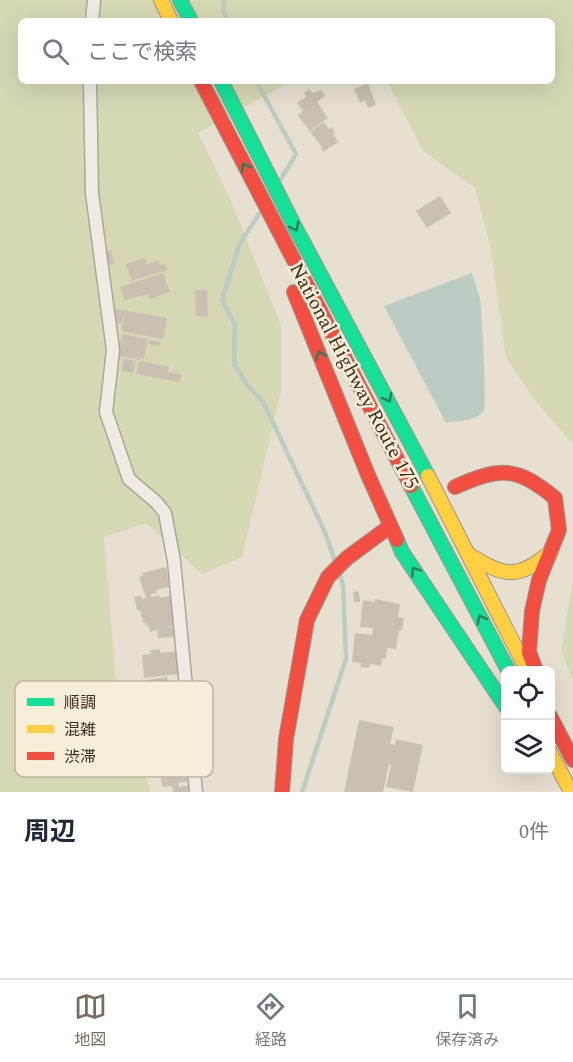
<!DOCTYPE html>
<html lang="ja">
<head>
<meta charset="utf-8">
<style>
  body { margin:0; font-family:Spectral,"Noto Sans JP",serif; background:#f6f6f7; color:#1f2937 }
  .controls { position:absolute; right:18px; bottom:18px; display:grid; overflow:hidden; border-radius:9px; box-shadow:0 6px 24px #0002 }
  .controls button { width:54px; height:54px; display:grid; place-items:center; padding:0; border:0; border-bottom:2px solid #e0e1e3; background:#fff; color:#1f2937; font:30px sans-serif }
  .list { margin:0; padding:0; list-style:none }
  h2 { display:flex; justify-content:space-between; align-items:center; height:78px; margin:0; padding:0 24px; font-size:26px }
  h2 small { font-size:20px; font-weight:400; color:#747a83 }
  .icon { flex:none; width:33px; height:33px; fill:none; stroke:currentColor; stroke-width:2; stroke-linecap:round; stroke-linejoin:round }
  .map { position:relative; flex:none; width:573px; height:792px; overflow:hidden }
  .search { position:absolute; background:#fff; box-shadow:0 6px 24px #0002; left:18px; right:18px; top:18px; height:66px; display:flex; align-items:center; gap:15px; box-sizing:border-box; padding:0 21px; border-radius:9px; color:#747a83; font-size:22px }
  .sheet { height:186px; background:#fff }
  nav { display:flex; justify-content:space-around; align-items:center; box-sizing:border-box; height:84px; border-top:2px solid #e0e1e3; background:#fff; font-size:16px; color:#747a83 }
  nav a { display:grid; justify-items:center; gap:3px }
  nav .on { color:#786c5e }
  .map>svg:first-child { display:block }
  .green { fill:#d6d7b3 }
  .water { fill:#bcccc2 }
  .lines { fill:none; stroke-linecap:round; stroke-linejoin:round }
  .stream { stroke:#bcccc2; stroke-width:4.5 }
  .building { fill:#cbbfb2 }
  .street-casing { stroke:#ada599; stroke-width:15 }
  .fast-casing { stroke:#9c958a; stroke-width:16 }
  .slow-casing { stroke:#9c958a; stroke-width:16 }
  .jam-casing { stroke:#9c958a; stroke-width:16 }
  .street { stroke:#efebe3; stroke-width:12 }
  .fast { stroke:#16e098; stroke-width:14 }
  .slow { stroke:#ffcf43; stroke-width:14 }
  .jam { stroke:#f24e42; stroke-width:14 }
  .oneway { stroke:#2b7e56 }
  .labels { text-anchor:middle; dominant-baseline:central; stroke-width:5; stroke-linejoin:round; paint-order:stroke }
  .street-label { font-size:20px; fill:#3d2e20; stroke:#f7eed8 }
  .key { fill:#f7eed8; stroke:#bfb4a1; stroke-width:1.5 }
  .key-label { font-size:16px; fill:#3d2e20 }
</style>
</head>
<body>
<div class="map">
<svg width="573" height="792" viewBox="0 0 573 792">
  <rect width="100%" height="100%" fill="#e7e0d1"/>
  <g class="green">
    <path d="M 0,0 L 573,0 L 573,444 L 537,403 L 506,358 L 491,250 L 475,188 L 423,151 L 387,81 L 552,81 L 552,21 L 21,21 L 21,81 L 291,81 L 198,133 L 232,203 L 281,325 L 281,391 L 242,557 L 202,574 L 146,523 L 104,537 L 118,705 L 145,772 L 150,792 L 0,792 Z"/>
    <path d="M 573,579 L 573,681 L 561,651 Z"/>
  </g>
  <path class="water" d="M 472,273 C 474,281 478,291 480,299 C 482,311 487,406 484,410 C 476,422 459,420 446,423 L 384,306 Z"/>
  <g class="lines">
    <g class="stream">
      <path d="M 224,0 L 223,11 L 228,21"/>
      <path d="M 256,81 L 296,154 L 281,179"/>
      <path d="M 259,214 L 239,245 L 222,300 L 235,325 L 234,364 L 247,385 L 263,402 L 324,530 L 336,564"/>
      <path d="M 302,792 L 346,659 L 343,585 L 339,572"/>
    </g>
  </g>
  <g class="building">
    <path d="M 368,83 L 376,105 L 368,108 L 365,100 L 360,103 L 354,89 Z"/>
    <path d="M 309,89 L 312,93 L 322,90 L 325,96 L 317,102 L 328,118 L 310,131 L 297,115 L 303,111 L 297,103 L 306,97 L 304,93 Z"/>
    <path d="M 324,122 L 329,129 L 332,127 L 335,133 L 333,134 L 338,142 L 323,152 L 321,148 L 322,147 L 310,132 Z"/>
    <path d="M 440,196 L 451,213 L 427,228 L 416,211 Z"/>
    <path d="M 111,250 L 114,264 L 108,265 L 104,252 Z"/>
    <path d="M 145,258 L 147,264 L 158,260 L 160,265 L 165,264 L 167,270 L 151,275 L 149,272 L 150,275 L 132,281 L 126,264 Z"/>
    <path d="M 163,273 L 170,292 L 150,299 L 148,294 L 124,300 L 120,287 Z"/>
    <path d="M 195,290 L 207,290 L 208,317 L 196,316 Z"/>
    <path d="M 116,309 L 167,318 L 163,339 L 121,331 L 124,314 L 121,324 L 114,322 Z"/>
    <path d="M 122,334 L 148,339 L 144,359 L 141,358 L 140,360 L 118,356 Z"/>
    <path d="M 149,340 L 161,342 L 160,346 L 149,344 Z"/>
    <path d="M 124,359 L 136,361 L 133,373 L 121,371 Z"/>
    <path d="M 139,361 L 169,367 L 168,372 L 181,374 L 180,382 L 136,374 Z"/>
    <path d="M 166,567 L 169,587 L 156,590 L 157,593 L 151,594 L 151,597 L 159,595 L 160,598 L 170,596 L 176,617 L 173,618 L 175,625 L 168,627 L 176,627 L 176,637 L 158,638 L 157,630 L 150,632 L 148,625 L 146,626 L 145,622 L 143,622 L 140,610 L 137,610 L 134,597 L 141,595 L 142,599 L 146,598 L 139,577 L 143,576 L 142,573 Z"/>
    <path d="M 359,591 L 360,602 L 354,602 L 353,592 Z"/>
    <path d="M 375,599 L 400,604 L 398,617 L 404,618 L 402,630 L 399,630 L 396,649 L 387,648 L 386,659 L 382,658 L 381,666 L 370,664 L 369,668 L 360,667 L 361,663 L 352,662 L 355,633 L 372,635 L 373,628 L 360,627 L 363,600 L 374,602 Z"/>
    <path d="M 160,649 L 160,653 L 176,651 L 179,674 L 144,678 L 142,655 L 151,654 L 150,650 Z"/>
    <path d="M 167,677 L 168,682 L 147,685 L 146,680 Z"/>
    <path d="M 359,720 L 394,727 L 390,744 L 395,745 L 396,739 L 423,745 L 413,792 L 386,787 L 391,765 L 389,764 L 383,792 L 344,792 Z"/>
    <path d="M 189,764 L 191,781 L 178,783 L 179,787 L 191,785 L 192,792 L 173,792 L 172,786 L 162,787 L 160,766 Z"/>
  </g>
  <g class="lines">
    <defs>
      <g id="street">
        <path d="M 92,21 L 94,0"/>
        <path d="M 90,81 L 92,193 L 113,350 L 106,412 L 129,479 L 156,502 L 165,513 L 174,561 L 196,792"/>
      </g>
      <g id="fast">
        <path d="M 180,0 L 191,21"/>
        <path d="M 221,81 L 295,227 L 428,476"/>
        <path d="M 411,486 L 508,670"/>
        <path d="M 397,540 L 402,552 L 506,707"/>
      </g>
      <g id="slow">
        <path d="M 161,0 L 171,21"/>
        <path d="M 428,476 L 527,670"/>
        <path d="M 468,554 C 504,576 516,581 551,552"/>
        <path d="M 550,752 L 571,792"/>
      </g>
      <g id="jam">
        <path d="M 201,81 L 411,486"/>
        <path d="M 294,292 L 368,475 L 397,540"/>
        <path d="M 455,487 C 500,467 516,466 555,498 L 559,530 L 539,580 L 532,611 L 529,652 L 535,668"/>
        <path d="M 550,716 L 573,760"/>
        <path d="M 282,792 L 286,739 L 307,620 L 328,577 L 347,558 L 389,527"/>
      </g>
    </defs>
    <use href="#street" class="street-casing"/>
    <use href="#fast" class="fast-casing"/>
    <use href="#slow" class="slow-casing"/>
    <use href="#jam" class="jam-casing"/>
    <use href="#street" class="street"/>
    <use href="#fast" class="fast"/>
    <use href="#slow" class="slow"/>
    <use href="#jam" class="jam"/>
  </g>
  <defs><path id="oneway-chevron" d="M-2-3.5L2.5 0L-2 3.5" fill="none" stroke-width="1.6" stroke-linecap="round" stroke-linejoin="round" transform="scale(1.5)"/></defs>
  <g class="oneway">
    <use href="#oneway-chevron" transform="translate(245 167) rotate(-117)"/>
    <use href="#oneway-chevron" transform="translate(295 227) rotate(62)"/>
    <use href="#oneway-chevron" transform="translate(320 355) rotate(-112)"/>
    <use href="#oneway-chevron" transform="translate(388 398) rotate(62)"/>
    <use href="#oneway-chevron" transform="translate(415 571) rotate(-124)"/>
    <use href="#oneway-chevron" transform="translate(481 619) rotate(-118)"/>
  </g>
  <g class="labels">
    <g class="street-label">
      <text transform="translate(354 376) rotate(62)">National Highway Route 175</text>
    </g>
  </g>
  <rect x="15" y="681" width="198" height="96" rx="9" class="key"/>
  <rect x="27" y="698" width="27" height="8" fill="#16e098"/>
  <rect x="27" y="725" width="27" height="8" fill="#ffcf43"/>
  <rect x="27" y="752" width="27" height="8" fill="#f24e42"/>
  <g class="key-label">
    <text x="64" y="708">順調</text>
    <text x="64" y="735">混雑</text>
    <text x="64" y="762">渋滞</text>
  </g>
</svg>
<div class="controls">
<button><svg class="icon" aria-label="locate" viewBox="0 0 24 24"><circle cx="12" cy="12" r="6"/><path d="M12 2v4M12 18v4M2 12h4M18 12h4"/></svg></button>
<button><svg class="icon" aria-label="layers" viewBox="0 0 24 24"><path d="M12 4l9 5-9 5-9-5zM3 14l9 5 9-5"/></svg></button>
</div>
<div class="search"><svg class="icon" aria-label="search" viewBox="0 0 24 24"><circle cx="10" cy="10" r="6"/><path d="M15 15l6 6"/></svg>ここで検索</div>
</div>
<section class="sheet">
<h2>周辺<small>0件</small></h2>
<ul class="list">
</ul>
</section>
<nav>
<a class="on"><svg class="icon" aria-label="map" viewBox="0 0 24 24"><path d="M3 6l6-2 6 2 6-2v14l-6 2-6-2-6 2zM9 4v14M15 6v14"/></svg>地図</a>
<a><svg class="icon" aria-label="directions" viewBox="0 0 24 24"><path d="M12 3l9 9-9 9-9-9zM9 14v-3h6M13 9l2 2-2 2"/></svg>経路</a>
<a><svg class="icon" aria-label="saved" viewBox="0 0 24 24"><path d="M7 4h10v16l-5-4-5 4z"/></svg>保存済み</a>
</nav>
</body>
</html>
